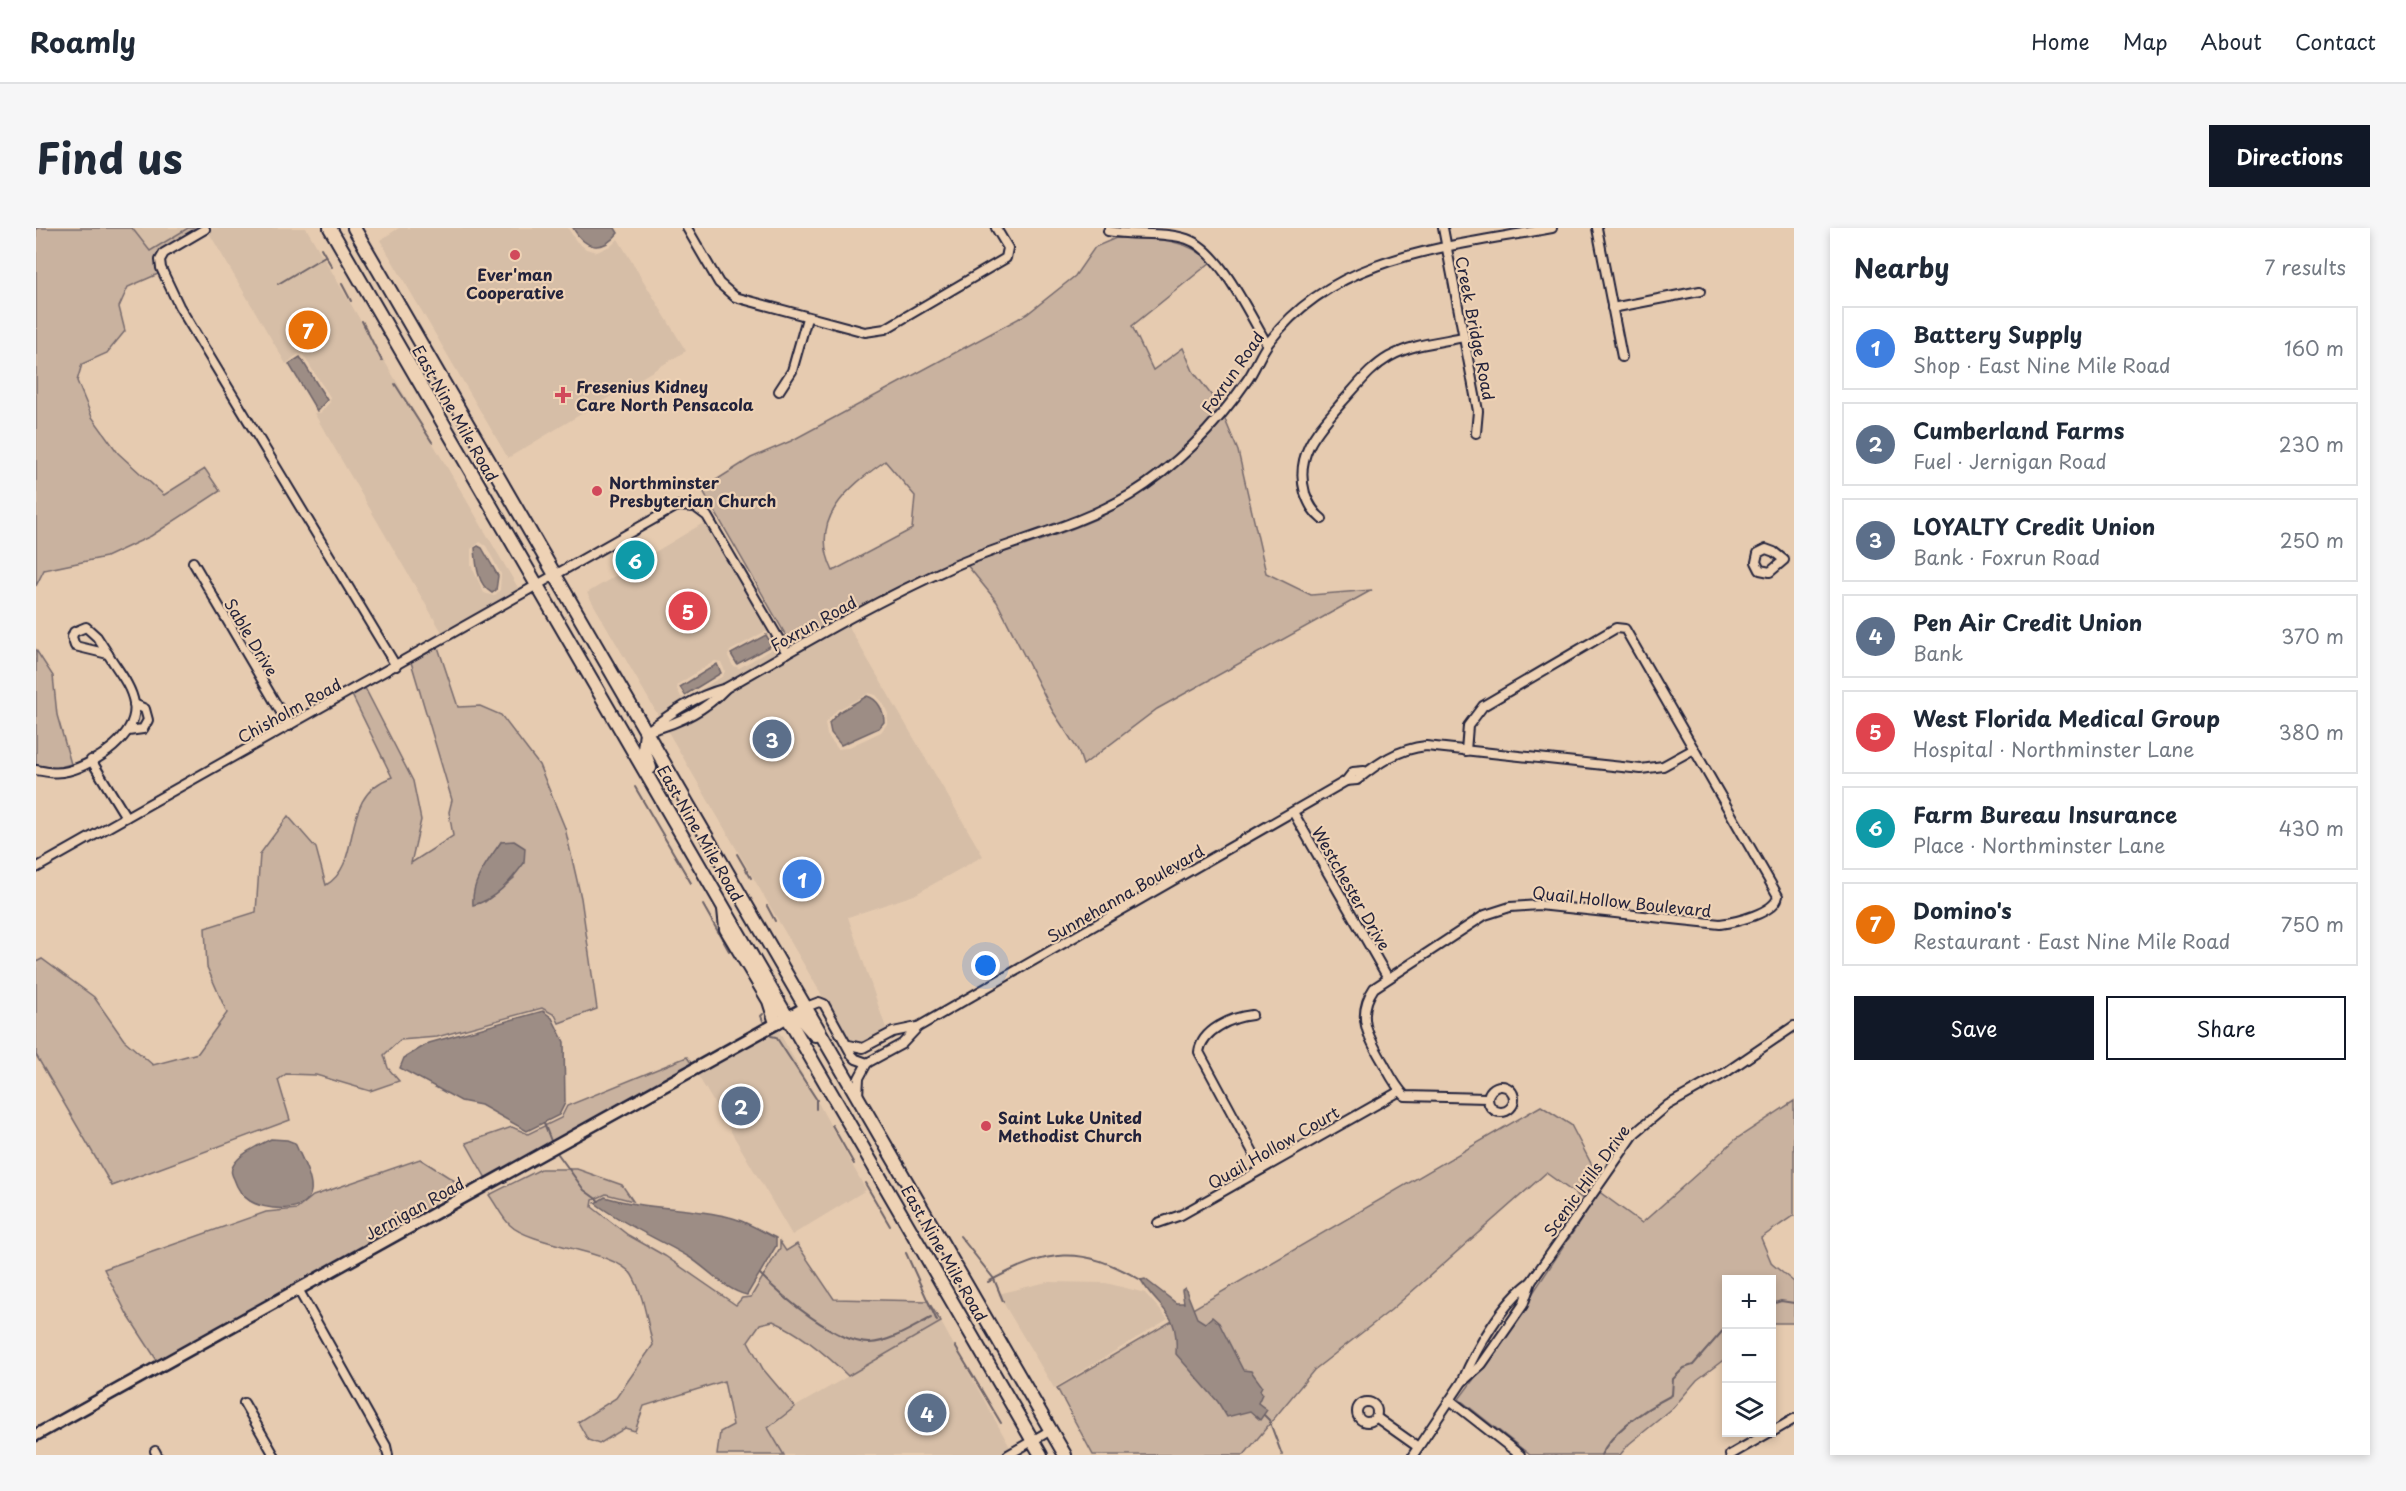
<!DOCTYPE html>
<html lang="en">
<head>
<meta charset="utf-8">
<style>
  body { margin:0; font-family:"Playpen Sans",sans-serif; background:#f6f6f7; color:#1f2937 }
  .controls { position:absolute; right:18px; bottom:18px; display:grid; overflow:hidden; border-radius:0px; box-shadow:0 3px 9px #0003 }
  .controls button { width:54px; height:54px; display:grid; place-items:center; padding:0; border:0; border-bottom:2px solid #e0e1e3; background:#fff; color:#1f2937; font:30px sans-serif }
  .you { position:absolute; left:950px; top:738px; width:21px; height:21px; margin:-15px; border:4px solid #fff; border-radius:50%; background:#1a73e8; box-shadow:0 0 0 9px #1a73e833 }
  .badge { display:grid; place-items:center; width:39px; height:39px; border-radius:50%; background:#111827; color:#fff; font-size:20px; font-weight:700 }
  .pin { position:absolute; translate:-50% -50%; border:3px solid #fff; box-shadow:0 2px 6px #0006 }
  .list { margin:0; padding:0; list-style:none }
  h2 { display:flex; justify-content:space-between; align-items:center; height:78px; margin:0; padding:0 24px; font-size:26px }
  h2 small { font-size:20px; font-weight:400; color:#747a83 }
  .list li { display:grid; grid-template-columns:39px 1fr auto; gap:18px; align-items:center; box-sizing:border-box; height:84px; margin:0 12px 12px; padding:0 12px; border:2px solid #e0e1e3; border-radius:0px }
  .list b { display:block; font-size:22px; white-space:nowrap }
  .list p { margin:0; font-size:20px; white-space:nowrap; color:#747a83 }
  .list em { font-size:20px; font-style:normal; color:#747a83 }
  .actions { display:flex; gap:12px; padding:18px 24px }
  .actions a { flex:1; padding:14px 0; border:2px solid #111827; border-radius:0px; text-align:center; font-size:21px; color:#111827 }
  .actions .main { background:#111827; color:#fff }
  .icon { flex:none; width:33px; height:33px; fill:none; stroke:currentColor; stroke-width:2; stroke-linecap:round; stroke-linejoin:round }
  .map { position:relative; flex:none; width:1758px; height:1227px; overflow:hidden; border-radius:0px }
  header { display:flex; align-items:center; gap:36px; box-sizing:border-box; height:84px; padding:0 30px; background:#fff; border-bottom:2px solid #e0e1e3 }
  header strong { font-size:28px }
  nav { display:flex; gap:33px; margin-inline-start:auto; font-size:21px }
  .intro { display:flex; align-items:center; justify-content:space-between; box-sizing:border-box; height:144px; padding:0 36px }
  h1 { margin:0; font-size:42px }
  .button { padding:15px 27px; border-radius:0px; background:#111827; color:#fff; font-size:21px; font-weight:700 }
  main { display:flex; gap:36px; padding:0 36px }
  aside { flex:1; background:#fff; border-radius:0px; box-shadow:0 3px 9px #0003 }
  .map>svg:first-child { display:block }
  .built { fill:#d6bea7; fill-rule:evenodd }
  .green { fill:#c9b29f; stroke:#766a6d; stroke-width:1.5; fill-rule:evenodd }
  .water { fill:#9d8d85; stroke:#6c6267; stroke-width:1.5 }
  .lines { fill:none; stroke-linecap:round; stroke-linejoin:round }
  .stream { stroke:#6c6267; stroke-width:2 }
  .street-casing { stroke:#22223b; stroke-width:12 }
  .secondary-casing { stroke:#22223b; stroke-width:15 }
  .primary-casing { stroke:#22223b; stroke-width:16 }
  .street { stroke:#eed2b5; stroke-width:8 }
  .secondary { stroke:#eed2b5; stroke-width:10 }
  .primary { stroke:#eed2b5; stroke-width:12 }
  .poi-dot { fill:#d1495b; stroke:#eed2b5; stroke-width:2 }
  .labels { text-anchor:middle; dominant-baseline:central; stroke-width:4.5; stroke-linejoin:round; paint-order:stroke }
  .poi-label { font-size:16px; font-weight:bold; fill:#22223b; stroke:#eed2b5; text-anchor:start }
  .street-label { font-size:16px; fill:#22223b; stroke:#eed2b5 }
</style>
</head>
<body>
<header>
<strong>Roamly</strong>
<nav><a>Home</a><a>Map</a><a>About</a><a>Contact</a></nav>
</header>
<div class="intro"><h1>Find us</h1><a class="button">Directions</a></div>
<main>
<div class="map">
<svg width="1758" height="1227" viewBox="0 0 1758 1227">
  <rect width="100%" height="100%" fill="#e6cbb0"/>
  <filter id="ink" filterUnits="userSpaceOnUse"><feTurbulence type="fractalNoise" baseFrequency=".0167" numOctaves="2"/><feDisplacementMap in="SourceGraphic" scale="12" xChannelSelector="R" yChannelSelector="G"/><feConvolveMatrix kernelMatrix="1 2 1 2 8 2 1 2 1" color-interpolation-filters="sRGB"/></filter>
  <g filter="url(#ink)">
    <g class="built">
      <path d="M 96,0 L 152,0 L 114,23 Z"/>
      <path d="M 174,0 L 270,0 L 484,363 L 407,406 L 278,185 L 284,185 L 294,174 L 294,169 L 267,127 L 262,126 L 250,136 L 172,3 ZM 444,314 L 450,318 L 465,346 L 464,362 L 458,368 L 448,365 L 435,337 L 435,321 Z"/>
      <path d="M 363,0 L 532,0 L 540,13 L 550,21 L 561,24 L 576,17 L 582,11 L 650,123 L 472,230 L 344,12 Z"/>
      <path d="M 669,294 L 733,404 L 728,404 L 694,423 L 692,428 L 697,438 L 703,440 L 738,420 L 739,416 L 744,424 L 691,455 L 667,462 L 623,489 L 551,365 ZM 679,433 L 685,434 L 689,443 L 687,448 L 651,470 L 645,469 L 641,461 L 642,456 Z"/>
      <path d="M 811,396 L 947,628 L 878,667 L 812,689 L 851,803 L 826,816 L 816,814 L 792,774 L 788,771 L 631,502 L 677,480 L 695,462 ZM 833,465 L 840,467 L 847,475 L 852,486 L 851,496 L 845,504 L 811,520 L 802,521 L 791,507 L 789,495 L 801,482 Z"/>
      <path d="M 741,800 L 830,962 L 756,1007 L 661,846 Z"/>
      <path d="M 1011,1054 L 1070,1055 L 1109,1065 L 1132,1091 L 1018,1160 L 962,1066 Z"/>
      <path d="M 905,1094 L 975,1221 L 964,1227 L 748,1227 L 732,1200 L 759,1179 Z"/>
    </g>
    <g class="green">
      <path d="M 0,0 L 96,0 L 114,23 L 152,0 L 162,0 C 145,10 112,21 122,46 L 92,59 L 83,79 L 89,103 L 71,125 L 46,136 L 41,153 L 56,189 L 82,225 L 128,267 L 169,241 L 184,263 L 115,308 L 70,329 L 8,342 L 0,358 Z"/>
      <path d="M 1080,10 C 1114,11 1149,8 1175,34 L 1096,98 L 1117,142 L 1147,120 L 1157,143 L 1185,180 C 1147,225 1101,265 1046,288 C 1006,305 963,316 922,332 C 864,355 809,386 756,418 L 666,261 L 715,230 L 755,213 L 991,86 L 1039,48 L 1059,19 ZM 849,233 L 879,268 L 876,301 L 797,343 C 772,292 811,260 849,233 Z"/>
      <path d="M 1188,189 L 1202,223 L 1230,345 L 1275,367 L 1336,362 L 1121,481 L 1047,537 L 1042,522 L 1016,482 L 961,374 L 931,337 C 970,323 1010,312 1048,296 C 1103,274 1150,233 1188,189 Z"/>
      <path d="M 402,419 L 422,479 L 444,478 L 465,487 L 503,537 L 529,600 L 545,670 L 561,781 L 523,795 L 519,787 L 506,780 L 401,809 L 364,812 L 348,827 L 352,840 L 363,853 L 334,863 L 280,847 L 250,846 L 242,852 L 254,892 L 76,958 L 0,827 L 0,734 L 6,731 L 58,769 L 88,812 L 117,837 L 162,825 L 191,785 L 171,739 L 169,700 L 220,684 L 224,626 L 252,588 L 280,620 L 290,657 C 329,634 301,568 356,549 L 316,467 L 329,460 L 377,553 L 385,592 L 375,635 L 417,608 L 413,584 L 416,572 L 375,434 ZM 465,614 L 478,650 L 449,674 L 442,651 Z"/>
      <path d="M 0,422 L 17,448 L 21,487 L 35,536 L 20,540 L 0,537 Z"/>
      <path d="M 651,829 L 657,838 L 451,952 L 430,915 L 476,899 L 492,906 L 525,890 L 531,878 Z"/>
      <path d="M 1758,873 L 1758,987 L 1725,1010 L 1736,1036 L 1758,1054 L 1758,1095 L 1736,1095 L 1736,1052 L 1690,1052 L 1690,1130 L 1661,1152 L 1637,1180 L 1593,1216 L 1584,1227 L 1494,1227 L 1423,1171 L 1460,1121 L 1555,977 L 1510,945 L 1355,1082 L 1278,1142 L 1208,1227 L 1057,1227 L 1021,1160 L 1505,878 L 1535,897 L 1560,945 L 1554,957 L 1606,995 L 1700,911 Z"/>
      <path d="M 384,931 L 433,962 L 122,1134 L 91,1086 L 68,1041 L 230,984 L 261,981 L 277,968 Z"/>
      <path d="M 505,941 L 541,941 L 586,957 L 597,973 L 570,966 L 557,972 L 556,979 L 592,1007 L 629,1028 L 700,1077 L 706,1070 L 715,1069 L 744,1020 L 744,1014 L 750,1023 L 761,1016 L 798,1071 L 892,1073 L 905,1094 L 812,1148 C 790,1126 766,1106 737,1093 L 724,1096 L 712,1113 L 727,1141 L 759,1179 L 732,1200 L 748,1227 L 681,1227 L 684,1204 L 697,1197 L 688,1153 L 608,1178 L 599,1203 L 589,1200 L 563,1216 L 552,1212 L 542,1194 L 580,1170 L 617,1117 C 611,1094 608,1067 596,1047 C 582,1023 495,1018 474,997 C 466,990 460,976 453,967 Z"/>
    </g>
    <g class="water">
      <path d="M 537,0 L 579,0 L 582,5 C 566,25 549,21 537,0 Z"/>
      <path d="M 264,129 L 291,172 L 281,183 L 253,136 Z"/>
      <path d="M 442,318 L 446,320 L 462,348 L 460,362 L 456,365 C 441,357 440,335 439,320 Z"/>
      <path d="M 730,407 L 736,417 L 701,436 L 695,426 Z"/>
      <path d="M 681,436 L 685,445 L 649,467 L 644,459 Z"/>
      <path d="M 831,468 C 842,471 848,483 848,494 L 843,500 L 805,517 L 795,505 L 793,495 L 803,484 Z"/>
      <path d="M 478,613 L 489,620 L 488,635 C 475,653 459,672 437,677 C 435,653 452,633 465,614 Z"/>
      <path d="M 507,783 L 516,790 L 528,814 L 529,875 L 523,887 L 491,903 L 445,877 L 425,873 L 364,840 L 368,830 L 393,815 Z"/>
      <path d="M 235,911 L 251,912 L 259,915 C 264,927 277,950 275,963 C 271,987 228,982 214,973 C 206,968 201,960 198,951 C 196,947 194,943 197,938 C 203,926 223,917 235,911 Z"/>
      <path d="M 569,969 C 609,981 652,979 693,989 C 708,992 725,1003 740,1010 L 740,1018 L 711,1067 C 689,1062 672,1041 653,1029 C 621,1010 588,997 559,975 Z"/>
      <path d="M 1109,1051 L 1140,1075 L 1148,1075 L 1146,1062 L 1149,1060 L 1161,1090 L 1169,1095 L 1176,1089 L 1183,1095 L 1207,1142 L 1215,1143 L 1226,1158 L 1224,1162 L 1226,1166 L 1222,1175 L 1231,1182 L 1224,1192 L 1214,1183 L 1191,1189 L 1182,1174 L 1140,1126 C 1143,1082 1124,1084 1105,1052 Z"/>
    </g>
    <g class="lines">
      <g class="stream">
        <path d="M 285,20 L 296,39"/>
        <path d="M 242,56 L 289,28"/>
        <path d="M 306,56 L 315,73"/>
        <path d="M 326,93 L 346,133"/>
        <path d="M 359,156 L 396,214"/>
        <path d="M 599,559 L 655,655"/>
        <path d="M 701,626 L 715,650"/>
        <path d="M 667,677 L 693,723"/>
        <path d="M 731,678 L 739,693"/>
        <path d="M 727,793 L 725,788 L 727,786"/>
        <path d="M 735,808 L 740,809 L 781,872"/>
        <path d="M 780,881 L 780,872"/>
        <path d="M 508,895 L 515,913"/>
        <path d="M 796,897 L 818,936"/>
        <path d="M 522,926 L 548,962 L 563,973"/>
        <path d="M 829,955 L 854,998"/>
        <path d="M 924,1008 L 958,1051 L 967,1073"/>
        <path d="M 870,1025 L 901,1093"/>
        <path d="M 724,1046 C 745,1068 802,1116 834,1115 C 854,1114 877,1099 895,1090"/>
        <path d="M 952,1054 C 1013,1021 1044,1017 1105,1052"/>
        <path d="M 1736,1076 L 1745,1073 L 1758,1075"/>
        <path d="M 919,1118 L 965,1195"/>
        <path d="M 1228,1187 L 1233,1192 L 1246,1227"/>
        <path d="M 1565,1227 C 1578,1201 1611,1180 1636,1167 L 1637,1151 L 1648,1140 L 1657,1137 L 1690,1099"/>
      </g>
      <defs>
        <g id="street">
          <path d="M 651,0 L 683,55 L 699,69 L 829,104 L 849,101 L 970,30 L 972,20 L 960,0"/>
          <path d="M 1407,0 L 1442,183 L 1440,205"/>
          <path d="M 1561,0 L 1586,129"/>
          <path d="M 169,1 L 128,25 L 124,32 L 125,40 L 143,78 L 360,438"/>
          <path d="M 1072,3 C 1098,8 1126,3 1151,11 C 1184,22 1213,86 1231,116"/>
          <path d="M 1576,80 L 1664,63"/>
          <path d="M 743,163 L 756,143 L 771,90"/>
          <path d="M 1286,291 C 1277,284 1273,276 1269,265 C 1258,225 1283,201 1307,173 C 1322,157 1334,140 1353,129 C 1376,116 1403,114 1428,109"/>
          <path d="M 1730,321 L 1738,324 L 1748,332 L 1734,344 L 1724,342 L 1720,334 L 1722,325 Z"/>
          <path d="M 157,334 L 253,498"/>
          <path d="M 50,399 L 61,409 L 72,426 L 39,418 L 36,409 L 38,404 Z"/>
          <path d="M 615,502 C 643,495 669,482 689,461"/>
          <path d="M 92,503 L 107,501 L 112,492 L 109,481 L 98,476"/>
          <path d="M 610,504 C 635,485 659,468 690,460 C 765,417 839,373 918,338 C 977,312 1039,300 1094,267 C 1141,238 1181,196 1212,151 C 1220,139 1225,124 1234,113 C 1300,25 1416,19 1516,0"/>
          <path d="M 1430,523 L 1432,498 L 1447,478 L 1580,400 L 1589,401 L 1742,668 C 1739,685 1700,694 1684,696 L 1503,677 L 1474,679 L 1449,687 L 1338,760 C 1319,788 1333,810 1348,836 C 1354,847 1360,859 1369,868 L 1451,870"/>
          <path d="M 55,532 L 90,589"/>
          <path d="M 0,542 C 11,544 21,546 32,543 C 59,536 104,507 98,475 C 95,457 81,441 72,426"/>
          <path d="M 1328,543 L 1317,544 L 1310,553 L 1321,552 C 1342,535 1362,521 1390,518 L 1605,541 L 1627,538 L 1658,521"/>
          <path d="M 1257,584 L 1352,750"/>
          <path d="M 0,640 L 641,278 L 659,279 L 671,288 L 751,425"/>
          <path d="M 770,779 L 783,774 L 788,776 L 816,827 L 820,831 L 831,835 L 866,816 L 882,799 L 1310,553"/>
          <path d="M 1216,787 C 1196,789 1166,802 1163,824 L 1226,941"/>
          <path d="M 813,817 L 827,820 L 857,804 L 881,799"/>
          <circle cx="1465" cy="871" r="13"/>
          <path d="M 822,868 L 823,850 L 831,835"/>
          <path d="M 1122,995 L 1145,987 L 1364,863"/>
          <path d="M 262,1061 L 350,1218 L 352,1227"/>
          <path d="M 1427,1152 C 1440,1121 1467,1074 1495,1054"/>
          <path d="M 1414,1172 L 1484,1227"/>
          <circle cx="1331" cy="1184" r="10"/>
          <path d="M 208,1175 L 238,1227"/>
          <path d="M 1341,1190 L 1382,1219"/>
          <path d="M 1736,1204 L 1758,1191"/>
          <path d="M 119,1223 L 121,1227"/>
          <path d="M 972,1227 L 1015,1202"/>
          <path d="M 1377,1227 L 1426,1154 L 1446,1136 L 1487,1077 L 1495,1054 L 1599,905 L 1632,877 L 1689,845 L 1758,798"/>
          <path d="M 1694,1227 L 1734,1204"/>
        </g>
        <path id="secondary" d="M 0,1207 L 770,779"/>
        <g id="primary">
          <path d="M 294,0 L 1005,1227"/>
          <path d="M 318,0 L 1029,1227"/>
          <path d="M 610,504 L 608,522 L 614,540"/>
          <path d="M 688,681 L 690,701 L 733,773 L 740,795"/>
          <path d="M 753,788 L 764,790 L 779,807"/>
        </g>
      </defs>
      <use href="#street" class="street-casing"/>
      <use href="#secondary" class="secondary-casing"/>
      <use href="#primary" class="primary-casing"/>
      <use href="#street" class="street"/>
      <use href="#secondary" class="secondary"/>
      <use href="#primary" class="primary"/>
    </g>
  </g>
  <g class="poi-dot">
    <circle cx="479" cy="27" r="6"/>
    <path d="M524 158h6v6h6v6h-6v6h-6v-6h-6v-6h6z"/>
    <circle cx="561" cy="263" r="6"/>
    <circle cx="950" cy="898" r="6"/>
  </g>
  <g class="labels">
    <g class="poi-label">
      <text x="479" y="46" text-anchor="middle">Ever'man<tspan x="479" dy="18">Cooperative</tspan></text>
      <text x="540" y="158">Fresenius Kidney<tspan x="540" dy="18">Care North Pensacola</tspan></text>
      <text x="573" y="254">Northminster<tspan x="573" dy="18">Presbyterian Church</tspan></text>
      <text x="962" y="889">Saint Luke United<tspan x="962" dy="18">Methodist Church</tspan></text>
    </g>
    <g class="street-label">
      <text transform="translate(1440 100) rotate(79)">Creek Bridge Road</text>
      <text transform="translate(1196 144) rotate(-55)">Foxrun Road</text>
      <text transform="translate(420 185) rotate(60)">East Nine Mile Road</text>
      <text transform="translate(777 395) rotate(-29)">Foxrun Road</text>
      <text transform="translate(216 409) rotate(59)">Sable Drive</text>
      <text transform="translate(253 482) rotate(-29)">Chisholm Road</text>
      <text transform="translate(665 605) rotate(60)">East Nine Mile Road</text>
      <text transform="translate(1316 660) rotate(60)">Westchester Drive</text>
      <text transform="translate(1089 665) rotate(-30)">Sunnehanna Boulevard</text>
      <text transform="translate(1586 673) rotate(6)">Quail Hollow Boulevard</text>
      <text transform="translate(1237 919) rotate(-30)">Quail Hollow Court</text>
      <text transform="translate(1550 952) rotate(-54)">Scenic Hills Drive</text>
      <text transform="translate(378 980) rotate(-29)">Jernigan Road</text>
      <text transform="translate(909 1025) rotate(60)">East Nine Mile Road</text>
    </g>
  </g>
</svg>
<div class="controls">
<button>+</button>
<button>−</button>
<button><svg class="icon" aria-label="layers" viewBox="0 0 24 24"><path d="M12 4l9 5-9 5-9-5zM3 14l9 5 9-5"/></svg></button>
</div>
<div class="you"></div>
<div class="pin badge" style="left:766px;top:651px;background:#3f7fe0">1</div>
<div class="pin badge" style="left:705px;top:878px;background:#5c6f8a">2</div>
<div class="pin badge" style="left:736px;top:511px;background:#5c6f8a">3</div>
<div class="pin badge" style="left:891px;top:1185px;background:#5c6f8a">4</div>
<div class="pin badge" style="left:652px;top:383px;background:#e0444e">5</div>
<div class="pin badge" style="left:599px;top:332px;background:#0f9aa8">6</div>
<div class="pin badge" style="left:272px;top:102px;background:#e8710a">7</div>
</div>
<aside>
<h2>Nearby<small>7 results</small></h2>
<ul class="list">
<li><span class="badge" style="background:#3f7fe0">1</span><div><b>Battery Supply</b><p>Shop · East Nine Mile Road</p></div><em>160 m</em></li>
<li><span class="badge" style="background:#5c6f8a">2</span><div><b>Cumberland Farms</b><p>Fuel · Jernigan Road</p></div><em>230 m</em></li>
<li><span class="badge" style="background:#5c6f8a">3</span><div><b>LOYALTY Credit Union</b><p>Bank · Foxrun Road</p></div><em>250 m</em></li>
<li><span class="badge" style="background:#5c6f8a">4</span><div><b>Pen Air Credit Union</b><p>Bank</p></div><em>370 m</em></li>
<li><span class="badge" style="background:#e0444e">5</span><div><b>West Florida Medical Group</b><p>Hospital · Northminster Lane</p></div><em>380 m</em></li>
<li><span class="badge" style="background:#0f9aa8">6</span><div><b>Farm Bureau Insurance</b><p>Place · Northminster Lane</p></div><em>430 m</em></li>
<li><span class="badge" style="background:#e8710a">7</span><div><b>Domino's</b><p>Restaurant · East Nine Mile Road</p></div><em>750 m</em></li>
</ul>
<div class="actions"><a class="main">Save</a><a>Share</a></div>
</aside>
</main>
</body>
</html>
